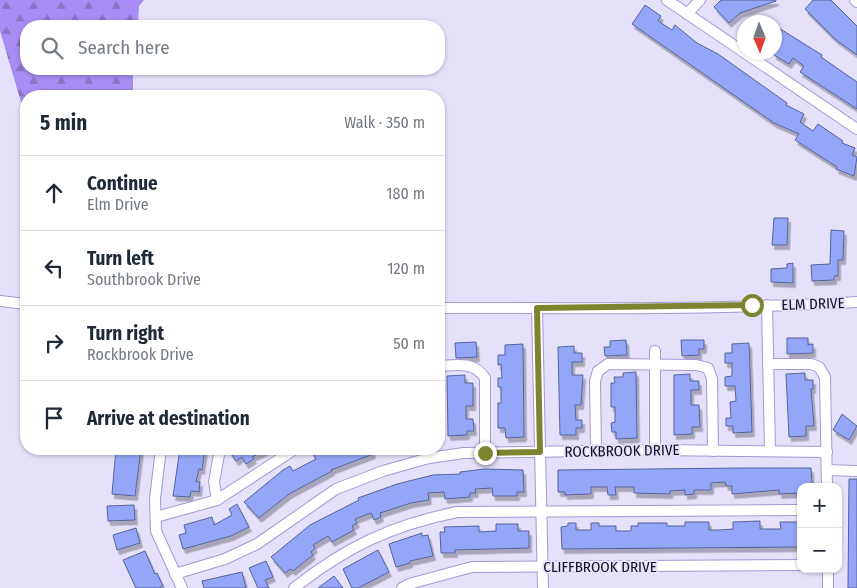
<!DOCTYPE html>
<html lang="en">
<head>
<meta charset="utf-8">
<style>
  body { margin:0; font-family:"Fira Sans Condensed",sans-serif; background:#f2f2f3; color:#1f2937 }
  .controls { position:absolute; right:15px; bottom:15px; display:grid; overflow:hidden; border-radius:10px; box-shadow:0 1px 4px #0004 }
  .controls button { width:45px; height:45px; display:grid; place-items:center; padding:0; border:0; border-bottom:1px solid #e0e1e3; background:#fff; color:#1f2937; font:25px sans-serif }
  .compass { position:absolute; left:737px; top:15px; width:45px; height:45px; border-radius:50%; background:#fff; box-shadow:0 1px 4px #0004; rotate:178deg }
  .stop { position:absolute; width:15px; height:15px; margin:-11px; border:4px solid #7d8430; border-radius:50%; background:#fff }
  .stop.end { background:#7d8430; border-color:#fff; box-shadow:0 1px 5px #0008 }
  .list { margin:0; padding:0; list-style:none }
  h2 { display:flex; justify-content:space-between; align-items:center; height:65px; margin:0; padding:0 20px; font-size:21px }
  h2 small { font-size:16px; font-weight:400; color:#747a83 }
  .list li { display:grid; grid-template-columns:32px 1fr auto; gap:15px; align-items:center; box-sizing:border-box; height:75px; padding:0 20px; border-top:1px solid #e0e1e3 }
  .list b { display:block; font-size:19px; white-space:nowrap }
  .list p { margin:0; font-size:16px; white-space:nowrap; color:#747a83 }
  .list em { font-size:16px; font-style:normal; color:#747a83 }
  .icon { flex:none; width:28px; height:28px; fill:none; stroke:currentColor; stroke-width:2; stroke-linecap:round; stroke-linejoin:round }
  .map { position:relative; flex:none; width:857px; height:588px; overflow:hidden }
  .search { position:absolute; background:#fff; box-shadow:0 1px 4px #0004; left:20px; top:20px; width:425px; height:55px; display:flex; align-items:center; gap:12px; box-sizing:border-box; padding:0 18px; border-radius:20px; color:#747a83; font-size:19px }
  .panel { position:absolute; background:#fff; box-shadow:0 1px 4px #0004; left:20px; top:90px; width:425px; height:365px; border-radius:20px }
  .map>svg:first-child { display:block }
  .forest { fill:url(#forest-firs) }
  .building { fill:#94a6f7; stroke:#56629a; filter:url(#shadow) }
  .lines { fill:none; stroke-linecap:round; stroke-linejoin:round }
  .minor-casing { stroke:#a598d6; stroke-width:12 }
  .minor { stroke:#fff; stroke-width:10 }
  .route { stroke:#7d8430; stroke-width:6 }
  .labels { text-anchor:middle; dominant-baseline:central; stroke-width:4; stroke-linejoin:round; paint-order:stroke }
  .street-label { font-size:15px; fill:#150f26; stroke:#e5e1fb }
</style>
</head>
<body>
<div class="map">
<svg width="857" height="588" viewBox="0 0 857 588">
  <defs>
    <pattern id="forest-firs" width="22" height="20" patternUnits="userSpaceOnUse" patternTransform="scale(1.25)"><rect width="22" height="20" fill="#a78df4"/><path d="M5 1l3.5 6h-7zM16 11l3.5 6h-7z" fill="#8772c5"/></pattern>
    <filter id="shadow"><feDropShadow dx="2.5" dy="4.5" stdDeviation="0" flood-color="#0004"/></filter>
  </defs>
  <rect width="100%" height="100%" fill="#e5e1fb"/>
  <path class="forest" d="M 0,0 L 144,0 L 139,6 L 138,26 L 26,26 L 26,69 L 133,69 L 133,96 L 26,96 L 26,119 L 0,31 Z"/>
  <g class="building">
    <path d="M 721,0 L 776,0 L 776,1 L 740,13 L 729,23 L 714,7 Z"/>
    <path d="M 813,0 L 831,0 L 857,26 L 857,55 L 835,39 L 805,9 Z"/>
    <path d="M 645,5 L 661,16 L 658,21 L 672,30 L 675,25 L 697,43 L 718,54 L 787,103 L 786,105 L 804,114 L 800,122 L 813,131 L 818,124 L 843,141 L 842,143 L 855,148 L 852,155 L 857,157 L 854,176 L 836,169 L 837,167 L 795,140 L 799,134 L 774,123 L 632,24 Z"/>
    <path d="M 774,25 L 822,55 L 821,57 L 857,82 L 857,109 L 800,72 L 804,66 L 793,58 L 789,64 L 774,55 Z"/>
    <path d="M 774,218 L 788,218 L 787,245 L 772,245 Z"/>
    <path d="M 831,230 L 844,231 L 843,260 L 838,260 L 838,276 L 834,276 L 834,280 L 812,281 L 811,265 L 830,264 Z"/>
    <path d="M 793,263 L 793,283 L 771,282 L 771,269 L 787,268 L 787,264 Z"/>
    <path d="M 787,338 L 808,338 L 808,345 L 813,344 L 813,353 L 787,354 Z"/>
    <path d="M 626,340 L 627,355 L 605,356 L 604,347 L 610,347 L 610,341 Z"/>
    <path d="M 681,340 L 704,340 L 704,349 L 699,349 L 699,355 L 682,356 Z"/>
    <path d="M 476,342 L 477,357 L 456,358 L 455,343 Z"/>
    <path d="M 749,343 L 752,432 L 733,433 L 733,426 L 726,426 L 726,418 L 731,418 L 730,402 L 736,401 L 735,386 L 725,386 L 725,377 L 732,376 L 732,363 L 725,363 L 725,353 L 732,353 L 732,344 Z"/>
    <path d="M 523,344 L 524,437 L 506,438 L 505,428 L 498,428 L 498,403 L 501,403 L 501,387 L 498,387 L 498,378 L 502,378 L 501,364 L 498,365 L 498,355 L 505,355 L 505,345 Z"/>
    <path d="M 574,346 L 574,353 L 582,353 L 582,362 L 572,362 L 572,375 L 583,375 L 581,405 L 575,405 L 576,420 L 582,420 L 582,428 L 576,428 L 576,435 L 560,435 L 558,347 Z"/>
    <path d="M 636,372 L 637,438 L 616,439 L 616,432 L 612,432 L 611,423 L 615,422 L 615,407 L 611,407 L 611,383 L 615,383 L 614,377 L 623,377 L 623,373 Z"/>
    <path d="M 805,373 L 805,380 L 813,380 L 813,389 L 811,389 L 814,426 L 806,426 L 806,436 L 789,437 L 786,374 Z"/>
    <path d="M 690,374 L 690,381 L 699,381 L 699,390 L 691,390 L 691,405 L 699,405 L 700,427 L 692,427 L 692,434 L 674,435 L 674,375 Z"/>
    <path d="M 465,375 L 465,383 L 473,383 L 473,406 L 466,406 L 466,419 L 473,419 L 474,431 L 467,431 L 467,435 L 448,436 L 447,376 Z"/>
    <path d="M 842,414 L 857,426 L 849,440 L 833,430 Z"/>
    <path d="M 116,449 L 141,449 L 135,496 L 112,494 Z"/>
    <path d="M 180,449 L 205,449 L 202,470 L 199,469 L 196,482 L 200,482 L 199,492 L 191,491 L 190,497 L 173,496 Z"/>
    <path d="M 228,449 L 270,449 L 252,457 L 254,459 L 246,464 L 242,457 L 236,461 Z"/>
    <path d="M 319,449 L 372,449 L 373,454 L 331,470 L 332,471 L 289,494 L 259,518 L 244,502 L 283,470 L 290,466 L 293,471 L 316,459 L 312,452 Z"/>
    <path d="M 740,468 L 811,468 L 812,486 L 801,487 L 801,493 L 779,494 L 779,490 L 732,494 L 732,486 L 726,486 L 725,482 L 711,483 L 711,490 L 694,490 L 694,494 L 685,495 L 685,490 L 670,491 L 670,494 L 634,493 L 634,487 L 615,487 L 616,495 L 608,495 L 607,487 L 591,487 L 591,494 L 565,495 L 565,492 L 558,492 L 558,470 Z"/>
    <path d="M 485,469 L 523,470 L 524,492 L 517,492 L 517,496 L 493,496 L 492,488 L 475,489 L 476,493 L 470,493 L 470,497 L 445,499 L 444,492 L 428,493 L 429,500 L 411,503 L 380,513 L 381,517 L 374,520 L 371,513 L 355,519 L 357,523 L 352,526 L 354,530 L 332,542 L 328,536 L 313,545 L 315,548 L 311,552 L 313,555 L 293,571 L 290,569 L 285,573 L 271,557 L 310,525 L 359,500 L 358,498 L 397,484 L 433,475 L 460,474 L 460,472 Z"/>
    <path d="M 849,479 L 857,479 L 857,588 L 848,588 Z"/>
    <path d="M 237,504 L 249,527 L 231,536 L 183,549 L 179,535 L 186,533 L 184,525 L 212,517 L 214,525 L 232,515 L 229,509 Z"/>
    <path d="M 134,505 L 135,520 L 108,521 L 107,506 Z"/>
    <path d="M 760,521 L 760,529 L 781,529 L 780,522 L 801,522 L 801,547 L 562,549 L 561,527 L 568,526 L 568,523 L 576,523 L 576,530 L 591,530 L 591,523 L 599,523 L 599,526 L 616,526 L 616,531 L 631,531 L 631,526 L 638,526 L 638,523 L 667,523 L 667,526 L 685,526 L 685,522 L 709,522 L 709,530 L 719,530 L 733,529 L 733,522 Z"/>
    <path d="M 496,524 L 518,524 L 518,531 L 529,531 L 529,548 L 455,550 L 455,553 L 441,553 L 440,532 L 445,532 L 444,527 L 479,526 L 479,532 L 496,531 Z"/>
    <path d="M 136,528 L 140,543 L 117,550 L 113,535 Z"/>
    <path d="M 422,533 L 422,536 L 428,535 L 433,556 L 410,561 L 410,563 L 396,567 L 389,544 Z"/>
    <path d="M 378,550 L 389,572 L 358,588 L 352,588 L 343,569 Z"/>
    <path d="M 145,551 L 155,574 L 157,573 L 163,586 L 159,588 L 136,588 L 123,560 Z"/>
    <path d="M 266,561 L 273,577 L 265,580 L 269,588 L 258,588 L 249,568 Z"/>
    <path d="M 242,572 L 246,588 L 204,588 L 202,581 Z"/>
    <path d="M 334,576 L 343,588 L 318,588 Z"/>
  </g>
  <g class="lines">
    <defs>
      <g id="minor">
        <path d="M 667,0 L 857,129"/>
        <path d="M 855,0 L 857,2"/>
        <path d="M 687,14 L 700,0"/>
        <path d="M 0,301 L 26,304"/>
        <path d="M 767,305 L 770,451"/>
        <path d="M 439,308 C 578,308 718,310 857,302"/>
        <path d="M 537,308 L 543,588"/>
        <path d="M 768,364 L 811,364 L 819,367 L 825,377 L 827,487"/>
        <path d="M 439,366 C 457,365 474,361 485,378 L 485,453"/>
        <path d="M 161,449 L 155,499 L 156,531 L 182,588"/>
        <path d="M 655,450 L 655,351"/>
        <path d="M 596,451 L 595,381 L 598,371 L 608,364 L 696,365 L 708,368 L 712,379 L 713,451"/>
        <path d="M 827,470 L 857,471"/>
        <path d="M 217,500 L 214,482 L 220,449"/>
        <path d="M 156,517 L 217,500 L 295,449"/>
        <path d="M 828,569 L 828,588"/>
        <path d="M 175,574 L 225,559 L 257,544 L 336,489 L 383,471 L 429,458 L 464,453 L 655,450 L 827,452"/>
        <path d="M 294,588 C 346,547 392,525 457,512 L 801,510"/>
        <path d="M 402,588 L 409,584 L 472,567 L 801,565"/>
      </g>
    </defs>
    <use href="#minor" class="minor-casing"/>
    <use href="#minor" class="minor"/>
  </g>
  <g class="lines">
    <path class="route" d="M 485,453 L 540,452 L 537,308 L 752,305"/>
  </g>
  <g class="labels">
    <g class="street-label">
      <text transform="translate(813 304) rotate(-2)">ELM DRIVE</text>
      <text transform="translate(622 451) rotate(-1)">ROCKBROOK DRIVE</text>
      <text x="600" y="567">CLIFFBROOK DRIVE</text>
    </g>
  </g>
</svg>
<div class="controls">
<button>+</button>
<button>−</button>
</div>
<svg class="compass" viewBox="-18 -18 36 36"><path d="M0-13l5 13h-10z" fill="#e53935"/><path d="M0 13l5-13h-10z" fill="#747a83"/></svg>
<div class="stop" style="left:752px;top:305px"></div>
<div class="stop end" style="left:485px;top:453px"></div>
<div class="search"><svg class="icon" aria-label="search" viewBox="0 0 24 24"><circle cx="10" cy="10" r="6"/><path d="M15 15l6 6"/></svg>Search here</div>
<section class="panel">
<h2>5 min<small>Walk · 350 m</small></h2>
<ul class="list">
<li><svg class="icon" aria-label="ahead" viewBox="0 0 24 24"><path d="M12 20V5M6 11l6-6 6 6"/></svg><div><b>Continue</b><p>Elm Drive</p></div><em>180 m</em></li>
<li><svg class="icon" aria-label="left" viewBox="0 0 24 24"><path d="M17 20v-9H6M10 6l-5 5 5 5"/></svg><div><b>Turn left</b><p>Southbrook Drive</p></div><em>120 m</em></li>
<li><svg class="icon" aria-label="right" viewBox="0 0 24 24"><path d="M7 20v-9h11M14 6l5 5-5 5"/></svg><div><b>Turn right</b><p>Rockbrook Drive</p></div><em>50 m</em></li>
<li><svg class="icon" aria-label="arrive" viewBox="0 0 24 24"><path d="M6 21V4h12l-3 4 3 4H6"/></svg><div><b>Arrive at destination</b></div></li>
</ul>
</section>
</div>
</body>
</html>
